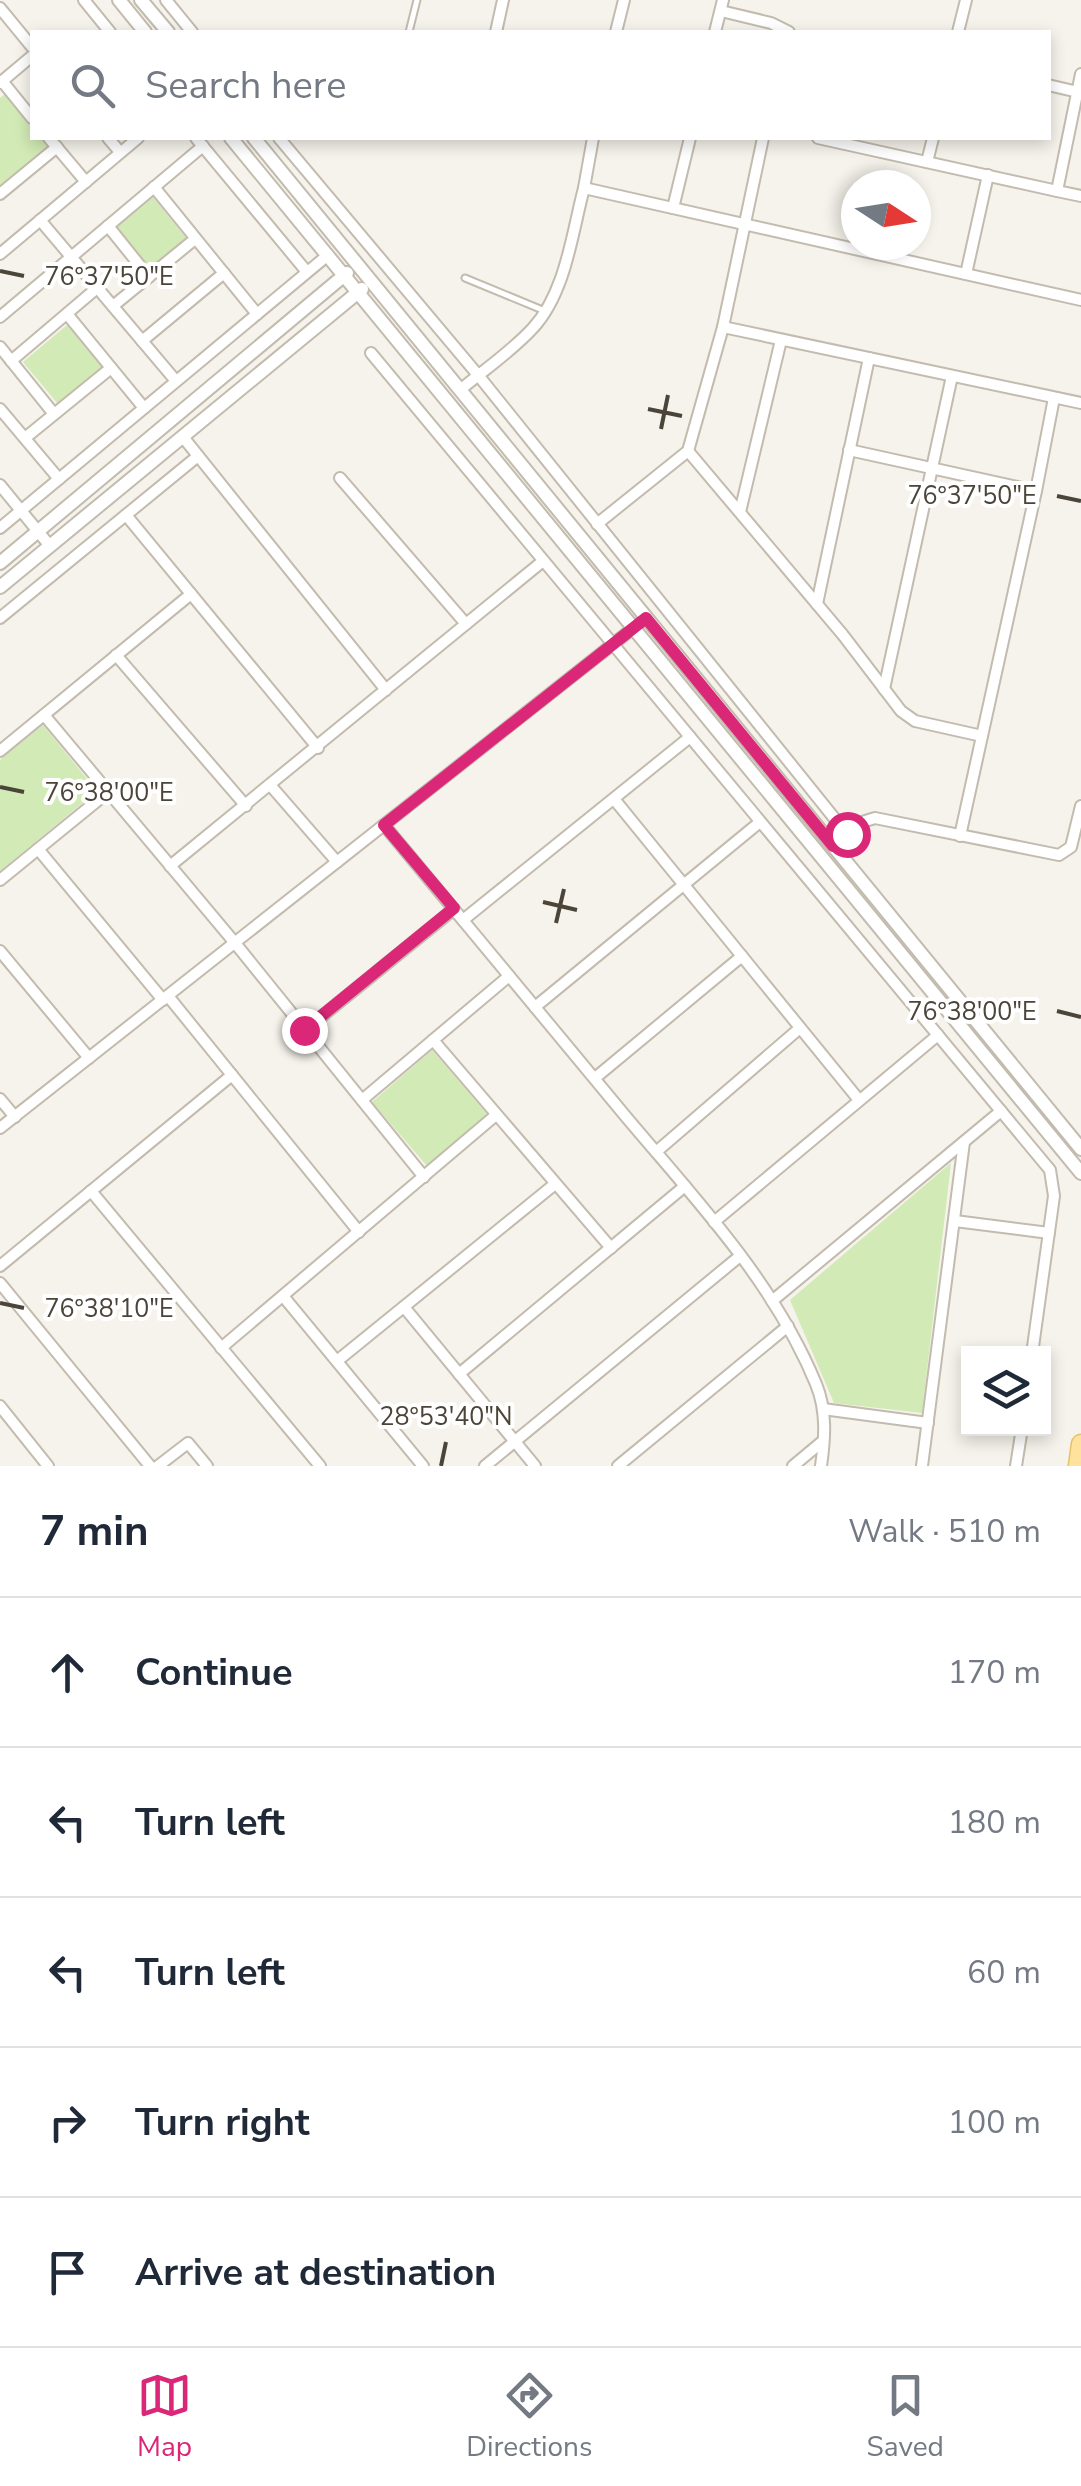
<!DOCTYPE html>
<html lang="en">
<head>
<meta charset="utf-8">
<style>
  body { margin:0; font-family:"Nunito Sans",sans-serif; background:#f2f2f3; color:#1f2937 }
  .controls { position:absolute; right:30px; bottom:30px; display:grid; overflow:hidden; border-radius:0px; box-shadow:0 5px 15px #0003 }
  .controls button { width:90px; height:90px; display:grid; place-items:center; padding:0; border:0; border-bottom:2px solid #e0e1e3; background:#fff; color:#1f2937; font:50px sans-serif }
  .compass { position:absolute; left:841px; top:170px; width:90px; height:90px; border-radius:50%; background:#fff; box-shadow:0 5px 15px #0003; rotate:102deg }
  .stop { position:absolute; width:30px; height:30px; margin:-22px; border:8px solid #db2777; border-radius:50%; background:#fff }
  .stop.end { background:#db2777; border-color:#fff; box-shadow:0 2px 10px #0008 }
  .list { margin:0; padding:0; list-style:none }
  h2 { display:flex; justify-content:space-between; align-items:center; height:130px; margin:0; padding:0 40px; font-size:42px }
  h2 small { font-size:32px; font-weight:400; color:#747a83 }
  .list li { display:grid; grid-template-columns:65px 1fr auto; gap:30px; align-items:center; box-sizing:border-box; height:150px; padding:0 40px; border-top:2px solid #e0e1e3 }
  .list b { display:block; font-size:38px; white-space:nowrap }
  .list em { font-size:32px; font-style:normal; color:#747a83 }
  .icon { flex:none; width:55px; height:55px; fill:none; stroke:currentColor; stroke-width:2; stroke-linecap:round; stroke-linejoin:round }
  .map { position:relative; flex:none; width:1081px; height:1466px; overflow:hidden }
  .search { position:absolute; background:#fff; box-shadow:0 5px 15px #0003; left:30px; right:30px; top:30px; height:110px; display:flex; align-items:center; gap:25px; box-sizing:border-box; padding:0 35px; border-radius:0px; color:#747a83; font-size:38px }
  .sheet { height:880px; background:#fff }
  nav { display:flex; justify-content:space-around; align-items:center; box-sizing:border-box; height:140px; border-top:2px solid #e0e1e3; background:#fff; font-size:28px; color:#747a83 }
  nav a { display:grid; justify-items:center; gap:5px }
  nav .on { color:#db2777 }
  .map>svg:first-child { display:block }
  .green { fill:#d2eab5 }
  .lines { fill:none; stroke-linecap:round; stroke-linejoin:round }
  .service-casing { stroke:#c2bbae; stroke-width:9 }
  .minor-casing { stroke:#c2bbae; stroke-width:14 }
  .tertiary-casing { stroke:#c2bbae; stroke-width:16 }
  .primary-casing { stroke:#e6c16a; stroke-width:21 }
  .service { stroke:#fff; stroke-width:5 }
  .minor { stroke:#fff; stroke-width:10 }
  .tertiary { stroke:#fff; stroke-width:12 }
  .primary { stroke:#ffe39c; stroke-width:18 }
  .route { stroke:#db2777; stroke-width:12 }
  .ticks { fill:none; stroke:#4b4439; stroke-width:4 }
  .ticks-label { font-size:25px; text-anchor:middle; fill:#4b4439; stroke:#fff; stroke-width:8; stroke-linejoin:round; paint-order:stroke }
</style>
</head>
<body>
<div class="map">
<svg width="1081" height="1466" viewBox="0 0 1081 1466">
  <rect width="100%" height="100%" fill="#f6f3ec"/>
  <g class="green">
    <path d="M 6,93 L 32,126 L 32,138 L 42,138 L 49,146 L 0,186 L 0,98 Z"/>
    <path d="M 152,196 L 186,238 L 149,268 L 116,226 Z"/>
    <path d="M 67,325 L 102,367 L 58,404 L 23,362 Z"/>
    <path d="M 43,725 L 97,791 L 0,871 L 0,760 Z"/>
    <path d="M 432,1050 L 487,1114 L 427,1166 L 372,1102 Z"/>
    <path d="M 951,1163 L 922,1413 L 834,1403 L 790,1300 Z"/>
  </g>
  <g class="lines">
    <defs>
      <g id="service">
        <path d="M 409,32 L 417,0"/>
        <path d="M 465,278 L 545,311"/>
      </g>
      <g id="minor">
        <path d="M 84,0 L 110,32"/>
        <path d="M 166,0 L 192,32"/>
        <path d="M 0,8 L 32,47"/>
        <path d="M 721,11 L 771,23 L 789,32"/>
        <path d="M 496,32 L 503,0"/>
        <path d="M 616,32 L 624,0"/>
        <path d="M 715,32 L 723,0"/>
        <path d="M 958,32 L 966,0"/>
        <path d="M 1081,74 L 1057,191 L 1081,196"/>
        <path d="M 2,81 L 32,118"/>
        <path d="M 0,83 L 32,56"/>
        <path d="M 1048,85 L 1078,92"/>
        <path d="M 49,138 L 86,182"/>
        <path d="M 108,138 L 120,152"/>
        <path d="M 196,138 L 307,272"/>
        <path d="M 279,138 L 478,375 L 847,834"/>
        <path d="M 818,138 L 1057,191"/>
        <path d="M 927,162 L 933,138"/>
        <path d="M 154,187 L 257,314"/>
        <path d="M 584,188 L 593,138"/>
        <path d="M 0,194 L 57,147"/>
        <path d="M 673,208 L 690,138"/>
        <path d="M 40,220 L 176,381"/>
        <path d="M 108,226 L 149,277"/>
        <path d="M 0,254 L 138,138"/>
        <path d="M 966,274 L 988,175"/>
        <path d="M 113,306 L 195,239"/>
        <path d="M 67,314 L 144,408"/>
        <path d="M 0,317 L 203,146"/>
        <path d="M 723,327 L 1081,403"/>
        <path d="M 142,341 L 224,273"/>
        <path d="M 0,347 L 54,414"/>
        <path d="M 371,353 L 1050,1170 L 1054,1196 L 1032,1354"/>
        <path d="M 11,361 L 97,288"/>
        <path d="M 460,390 C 484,370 512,351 533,328 C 566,292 572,233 584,188 L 1081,300"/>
        <path d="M 0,409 L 59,479"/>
        <path d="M 183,437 L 386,690"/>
        <path d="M 25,438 L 111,368"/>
        <path d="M 849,450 L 1036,491"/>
        <path d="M 688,451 L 843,635 L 901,711 L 915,721 L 982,736"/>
        <path d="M 340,478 L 466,624"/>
        <path d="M 0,485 L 50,546"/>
        <path d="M 740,512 L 781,340"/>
        <path d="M 126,515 L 318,748"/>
        <path d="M 597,524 L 688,451 L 723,327 L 763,138"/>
        <path d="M 0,528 L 328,255"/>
        <path d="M 817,604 L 869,358"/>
        <path d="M 0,618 L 198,456"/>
        <path d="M 116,655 L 246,806"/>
        <path d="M 884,689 L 952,376"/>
        <path d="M 44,715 L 235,943 L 424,1177"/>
        <path d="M 0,751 L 191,594"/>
        <path d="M 271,786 L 337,862"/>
        <path d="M 614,799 L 859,1100"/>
        <path d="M 384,825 C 465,923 546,1020 627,1118 C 697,1201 774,1282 816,1384 C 827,1411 825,1438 821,1466"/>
        <path d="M 960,836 L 1036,491 L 1054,398"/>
        <path d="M 833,846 L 859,823 L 875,818 L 1059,855 L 1071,847 L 1081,806"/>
        <path d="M 38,849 L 163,1000"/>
        <path d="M 170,866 L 543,561"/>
        <path d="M 0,880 L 108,792"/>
        <path d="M 463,920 L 690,737"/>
        <path d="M 0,951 L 89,1058"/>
        <path d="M 168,996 L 359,1232"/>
        <path d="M 535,1007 L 760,822"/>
        <path d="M 305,1030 L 454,909"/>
        <path d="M 433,1040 L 611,1248"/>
        <path d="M 595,1078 L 742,956"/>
        <path d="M 0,1099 L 15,1117"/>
        <path d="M 362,1100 L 509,976"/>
        <path d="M 0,1128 L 646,618"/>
        <path d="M 656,1152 L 800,1028"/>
        <path d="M 91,1191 L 320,1466"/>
        <path d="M 955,1221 L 1049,1233"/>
        <path d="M 714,1222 L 938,1035"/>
        <path d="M 0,1266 L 232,1075"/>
        <path d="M 0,1283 L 150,1466"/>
        <path d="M 283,1296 L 423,1466"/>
        <path d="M 772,1301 L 1001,1111"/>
        <path d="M 404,1307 L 535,1466"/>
        <path d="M 221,1348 L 496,1115"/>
        <path d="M 337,1361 L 555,1184"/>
        <path d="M 459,1374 L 685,1186"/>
        <path d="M 0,1406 L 48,1466"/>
        <path d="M 823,1409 L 928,1423"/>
        <path d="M 158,1466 L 188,1443 L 207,1466"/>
        <path d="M 485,1466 L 740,1256"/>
        <path d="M 618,1466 L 788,1326"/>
        <path d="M 793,1466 L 823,1441"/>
        <path d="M 922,1466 L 964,1142"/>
        <path d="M 1016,1466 L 1022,1428"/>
      </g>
      <g id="tertiary">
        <path d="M 119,0 L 145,32"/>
        <path d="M 141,0 L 168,32"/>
        <path d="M 231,138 L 1081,1173"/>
        <path d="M 254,138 L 1081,1149"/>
        <path d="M 0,563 L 347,273"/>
        <path d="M 0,587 L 362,289"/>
      </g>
      <path id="primary" d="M 1078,1466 L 1081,1444"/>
    </defs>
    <use href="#service" class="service-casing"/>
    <use href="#minor" class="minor-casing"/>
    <use href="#tertiary" class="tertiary-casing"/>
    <use href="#primary" class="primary-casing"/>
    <use href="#service" class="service"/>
    <use href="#minor" class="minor"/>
    <use href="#tertiary" class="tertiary"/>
    <use href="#primary" class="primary"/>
  </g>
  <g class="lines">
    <path class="route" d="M 304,1030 L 454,908 L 384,825 L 646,618 L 833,846 L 847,834"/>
  </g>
  <path class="ticks" d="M 0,271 L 24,276M 648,409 L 682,416M 661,429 L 668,395M 1057,496 L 1081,501M 0,787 L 24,792M 543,902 L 577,910M 556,923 L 564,889M 1057,1011 L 1081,1017M 0,1303 L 24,1308M 441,1466 L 446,1442"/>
  <g class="ticks-label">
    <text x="109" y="285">76°37'50"E</text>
    <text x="972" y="504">76°37'50"E</text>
    <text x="109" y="801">76°38'00"E</text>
    <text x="972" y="1020">76°38'00"E</text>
    <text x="109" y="1317">76°38'10"E</text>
    <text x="446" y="1425">28°53'40"N</text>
  </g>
</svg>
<div class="controls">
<button><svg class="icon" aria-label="layers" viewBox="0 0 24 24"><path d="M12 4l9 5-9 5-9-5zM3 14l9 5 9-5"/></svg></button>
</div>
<svg class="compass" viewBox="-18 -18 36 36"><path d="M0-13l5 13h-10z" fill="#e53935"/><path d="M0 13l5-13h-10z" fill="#747a83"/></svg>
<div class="stop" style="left:847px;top:834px"></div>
<div class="stop end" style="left:304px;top:1030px"></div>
<div class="search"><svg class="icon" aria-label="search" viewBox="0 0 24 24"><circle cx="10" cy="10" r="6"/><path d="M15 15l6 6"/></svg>Search here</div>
</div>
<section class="sheet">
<h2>7 min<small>Walk · 510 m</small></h2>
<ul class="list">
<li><svg class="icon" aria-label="ahead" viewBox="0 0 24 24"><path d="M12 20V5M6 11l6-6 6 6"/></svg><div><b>Continue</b></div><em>170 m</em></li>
<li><svg class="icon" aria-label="left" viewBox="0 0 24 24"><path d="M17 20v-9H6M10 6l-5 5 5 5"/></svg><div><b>Turn left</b></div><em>180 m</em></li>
<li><svg class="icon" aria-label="left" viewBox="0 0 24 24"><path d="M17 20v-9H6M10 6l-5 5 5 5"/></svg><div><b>Turn left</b></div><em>60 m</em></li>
<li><svg class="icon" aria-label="right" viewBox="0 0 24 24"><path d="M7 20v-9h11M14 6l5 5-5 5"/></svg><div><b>Turn right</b></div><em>100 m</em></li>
<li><svg class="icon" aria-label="arrive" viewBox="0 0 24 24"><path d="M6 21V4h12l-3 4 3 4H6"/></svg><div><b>Arrive at destination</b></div></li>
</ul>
</section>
<nav>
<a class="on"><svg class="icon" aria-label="map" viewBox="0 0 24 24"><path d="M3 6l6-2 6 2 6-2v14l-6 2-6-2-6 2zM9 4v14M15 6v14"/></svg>Map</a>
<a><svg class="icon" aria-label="directions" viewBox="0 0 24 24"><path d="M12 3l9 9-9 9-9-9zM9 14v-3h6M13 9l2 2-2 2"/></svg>Directions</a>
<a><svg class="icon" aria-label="saved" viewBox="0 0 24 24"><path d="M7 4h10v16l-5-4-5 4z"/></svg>Saved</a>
</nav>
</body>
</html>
